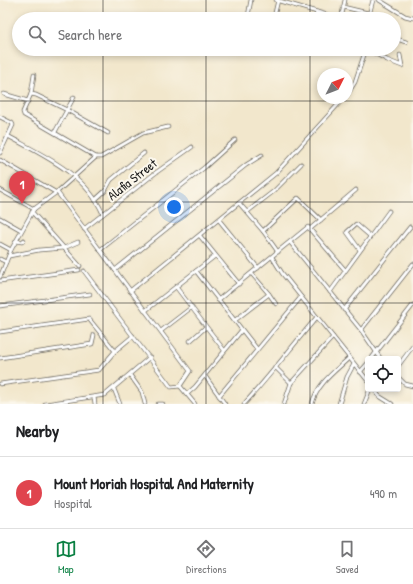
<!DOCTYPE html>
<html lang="en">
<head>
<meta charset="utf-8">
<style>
  body { margin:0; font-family:"Patrick Hand",sans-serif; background:#f6f6f6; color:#202124 }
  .controls { position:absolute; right:12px; bottom:12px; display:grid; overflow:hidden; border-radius:4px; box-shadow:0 2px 6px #0003 }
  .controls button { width:36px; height:36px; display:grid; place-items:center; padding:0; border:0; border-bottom:1px solid #e0e0e0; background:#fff; color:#202124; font:20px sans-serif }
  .compass { position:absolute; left:317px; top:68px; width:36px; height:36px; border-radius:50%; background:#fff; box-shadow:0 2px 6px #0003; rotate:48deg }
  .you { position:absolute; left:174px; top:207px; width:14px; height:14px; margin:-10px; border:3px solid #fff; border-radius:50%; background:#1a73e8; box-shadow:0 0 0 6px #1a73e833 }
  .badge { display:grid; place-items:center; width:26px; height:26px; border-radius:50%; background:#0b8043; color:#fff; font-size:13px; font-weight:700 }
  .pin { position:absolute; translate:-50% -33px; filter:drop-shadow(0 1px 2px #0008) }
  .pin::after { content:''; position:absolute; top:21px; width:14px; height:12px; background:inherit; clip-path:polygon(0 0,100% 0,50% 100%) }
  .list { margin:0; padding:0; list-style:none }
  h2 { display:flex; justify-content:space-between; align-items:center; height:52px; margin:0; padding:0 16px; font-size:17px }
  h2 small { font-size:13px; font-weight:400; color:#757577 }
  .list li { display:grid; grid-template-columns:26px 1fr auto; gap:12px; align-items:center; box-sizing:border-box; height:72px; padding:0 16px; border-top:1px solid #e0e0e0 }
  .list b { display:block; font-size:15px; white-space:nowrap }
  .list p { margin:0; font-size:13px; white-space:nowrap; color:#757577 }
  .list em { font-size:13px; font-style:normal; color:#757577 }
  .icon { flex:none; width:22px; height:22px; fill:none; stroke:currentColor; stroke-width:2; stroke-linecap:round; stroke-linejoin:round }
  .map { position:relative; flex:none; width:413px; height:404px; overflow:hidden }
  .search { position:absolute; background:#fff; box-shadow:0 2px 6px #0003; left:12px; right:12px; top:12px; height:44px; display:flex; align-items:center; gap:10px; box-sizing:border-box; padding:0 14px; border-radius:22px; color:#757577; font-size:15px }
  .sheet { height:124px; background:#fff }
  nav { display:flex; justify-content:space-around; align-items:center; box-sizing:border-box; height:56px; border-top:1px solid #e0e0e0; background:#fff; font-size:11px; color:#757577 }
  nav a { display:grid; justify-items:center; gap:2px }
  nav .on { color:#0b8043 }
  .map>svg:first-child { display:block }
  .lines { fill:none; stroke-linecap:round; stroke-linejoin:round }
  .minor-casing { stroke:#67635a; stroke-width:4.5 }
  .minor { stroke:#fff; stroke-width:3 }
  .grid { fill:none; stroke:#1c1c1c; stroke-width:1; stroke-opacity:0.55 }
  .labels { text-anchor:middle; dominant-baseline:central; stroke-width:4; stroke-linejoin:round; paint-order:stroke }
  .street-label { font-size:13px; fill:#1c1c1c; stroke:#fbf7ec }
</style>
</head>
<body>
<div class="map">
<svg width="413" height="404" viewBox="0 0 413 404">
  <rect width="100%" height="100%" fill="#fbf7ec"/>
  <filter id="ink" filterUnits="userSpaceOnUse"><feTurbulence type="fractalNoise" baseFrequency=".025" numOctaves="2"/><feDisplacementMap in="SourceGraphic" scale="8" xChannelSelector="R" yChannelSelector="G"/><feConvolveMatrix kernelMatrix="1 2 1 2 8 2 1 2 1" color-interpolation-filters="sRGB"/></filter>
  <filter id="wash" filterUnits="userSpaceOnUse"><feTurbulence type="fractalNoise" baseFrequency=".012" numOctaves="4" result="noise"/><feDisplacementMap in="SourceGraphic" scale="16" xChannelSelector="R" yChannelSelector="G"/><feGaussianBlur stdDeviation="0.9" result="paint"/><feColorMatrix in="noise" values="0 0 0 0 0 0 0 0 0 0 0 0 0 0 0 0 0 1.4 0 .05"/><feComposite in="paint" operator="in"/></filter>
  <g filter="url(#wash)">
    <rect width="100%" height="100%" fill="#f2e7cc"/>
  </g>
  <g filter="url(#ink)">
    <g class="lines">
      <defs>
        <g id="minor">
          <path d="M 276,0 L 341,19"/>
          <path d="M 379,0 L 405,16 L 413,18"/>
          <path d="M 343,7 L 368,13"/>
          <path d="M 248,16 L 251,0"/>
          <path d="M 274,17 L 278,0"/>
          <path d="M 295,18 L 298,19"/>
          <path d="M 315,19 L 317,12"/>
          <path d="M 341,19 L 345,0"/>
          <path d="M 368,19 L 373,0"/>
          <path d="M 394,38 L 406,42"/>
          <path d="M 367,49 L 387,60 L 402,66 L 400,55"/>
          <path d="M 4,94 L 28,101"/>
          <path d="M 31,94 L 34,75"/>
          <path d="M 347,95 L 355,82 L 366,49"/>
          <path d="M 0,117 L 12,123 L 13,125 L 0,153"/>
          <path d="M 55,132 L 74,97"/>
          <path d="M 8,136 C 44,156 86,174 103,214"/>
          <path d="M 96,157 L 24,115 L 23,112 L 31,94 L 36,95 L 67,110 L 108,133"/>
          <path d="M 0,160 L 55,192"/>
          <path d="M 0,190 L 34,209"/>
          <path d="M 57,192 L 190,371 L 180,386 L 171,387 L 84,271"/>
          <path d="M 95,200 L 105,191 L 111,180 L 144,153"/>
          <path d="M 239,203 L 263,231 L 278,252"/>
          <path d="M 32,212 L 80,266"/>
          <path d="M 247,212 L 274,191 L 301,164"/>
          <path d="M 0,218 L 21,230"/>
          <path d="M 219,220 L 258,268"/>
          <path d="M 84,229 L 154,174 L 192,147"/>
          <path d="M 310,229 L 356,190"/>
          <path d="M 263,231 L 298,198 L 321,220"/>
          <path d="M 200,236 L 239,284"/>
          <path d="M 16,241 L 22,242 L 24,240"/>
          <path d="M 290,242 L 361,330 L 381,359"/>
          <path d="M 0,244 L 11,250"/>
          <path d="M 100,250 L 205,167 L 235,140"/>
          <path d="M 360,250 L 347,232 L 356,224 L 370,236"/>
          <path d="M 9,256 L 39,250 L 64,248 L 78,242"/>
          <path d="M 272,257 L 282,273 L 368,381"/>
          <path d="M 0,259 L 6,262"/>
          <path d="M 115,270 L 246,165 L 262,155"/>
          <path d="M 196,271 L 257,349"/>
          <path d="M 0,277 L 11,250 L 34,209 L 57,192 L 96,157 L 101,157 L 143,133 L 168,127"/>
          <path d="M 0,281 L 79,270"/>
          <path d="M 176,287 L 224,350"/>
          <path d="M 130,291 L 276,173 L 344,98"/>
          <path d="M 330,292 L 389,211"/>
          <path d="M 269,294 L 276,304"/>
          <path d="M 218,300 L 308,227 L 345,270"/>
          <path d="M 0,306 L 90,294"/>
          <path d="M 344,310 L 410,227"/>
          <path d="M 145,311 L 215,256"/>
          <path d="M 234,321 L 269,294 L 252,274"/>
          <path d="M 361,330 L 413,264"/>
          <path d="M 161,331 L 192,307"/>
          <path d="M 0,332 L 89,319 L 115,351"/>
          <path d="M 190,341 L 206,327"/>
          <path d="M 0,358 L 92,344 L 94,335"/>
          <path d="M 371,359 L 413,305"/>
          <path d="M 398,366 L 413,346"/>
          <path d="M 275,367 L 291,383"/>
          <path d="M 360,372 L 368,363"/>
          <path d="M 130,375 L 142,392 L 145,404"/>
          <path d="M 205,376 L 225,404"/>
          <path d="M 398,377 L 405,384 L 413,386"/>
          <path d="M 0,384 L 99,370 L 115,351 L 133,336"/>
          <path d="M 180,386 L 195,404"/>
          <path d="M 114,389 L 120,404"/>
          <path d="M 374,389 L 379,396 L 392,404"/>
          <path d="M 187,394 L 195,387 L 241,331"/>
          <path d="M 219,396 L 301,297"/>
          <path d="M 94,397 L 95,404"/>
          <path d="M 45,404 L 105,395 L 150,357"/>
          <path d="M 158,404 L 163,404"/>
          <path d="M 244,404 C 270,376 292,346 317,317"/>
          <path d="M 284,404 L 291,383 L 333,337"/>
          <path d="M 312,404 C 317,384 334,372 349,358"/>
          <path d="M 339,404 L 347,377 L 354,364"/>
          <path d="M 364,404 L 370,389"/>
        </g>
      </defs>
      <use href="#minor" class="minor-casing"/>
      <use href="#minor" class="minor"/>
    </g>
  </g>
  <path class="grid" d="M 103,0 L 103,19M 206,0 L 206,19M 310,0 L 310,19M 103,49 L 103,404M 206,49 L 206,404M 310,49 L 310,404M 0,101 L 413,101M 0,202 L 413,202M 0,303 L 413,303"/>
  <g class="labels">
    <g class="street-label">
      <text transform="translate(132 179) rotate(-38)">Alafia Street</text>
    </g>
  </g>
</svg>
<div class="controls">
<button><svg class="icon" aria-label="locate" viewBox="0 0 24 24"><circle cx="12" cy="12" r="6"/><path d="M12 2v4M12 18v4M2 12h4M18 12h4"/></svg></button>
</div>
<svg class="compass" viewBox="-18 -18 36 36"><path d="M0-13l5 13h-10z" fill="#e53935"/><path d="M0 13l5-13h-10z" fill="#757577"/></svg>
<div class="you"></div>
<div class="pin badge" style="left:22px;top:204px;background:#e0444e">1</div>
<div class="search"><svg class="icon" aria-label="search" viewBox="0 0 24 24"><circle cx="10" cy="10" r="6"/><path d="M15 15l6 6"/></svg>Search here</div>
</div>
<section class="sheet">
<h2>Nearby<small></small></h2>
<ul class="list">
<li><span class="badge" style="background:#e0444e">1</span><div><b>Mount Moriah Hospital And Maternity</b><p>Hospital</p></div><em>490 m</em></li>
</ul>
</section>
<nav>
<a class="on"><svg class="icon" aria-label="map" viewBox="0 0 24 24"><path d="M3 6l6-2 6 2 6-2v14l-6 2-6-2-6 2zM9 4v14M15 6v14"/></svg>Map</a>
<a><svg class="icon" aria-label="directions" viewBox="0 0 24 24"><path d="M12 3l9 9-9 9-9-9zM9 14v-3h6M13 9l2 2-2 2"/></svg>Directions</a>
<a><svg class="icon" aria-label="saved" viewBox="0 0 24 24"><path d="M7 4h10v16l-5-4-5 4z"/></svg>Saved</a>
</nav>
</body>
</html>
